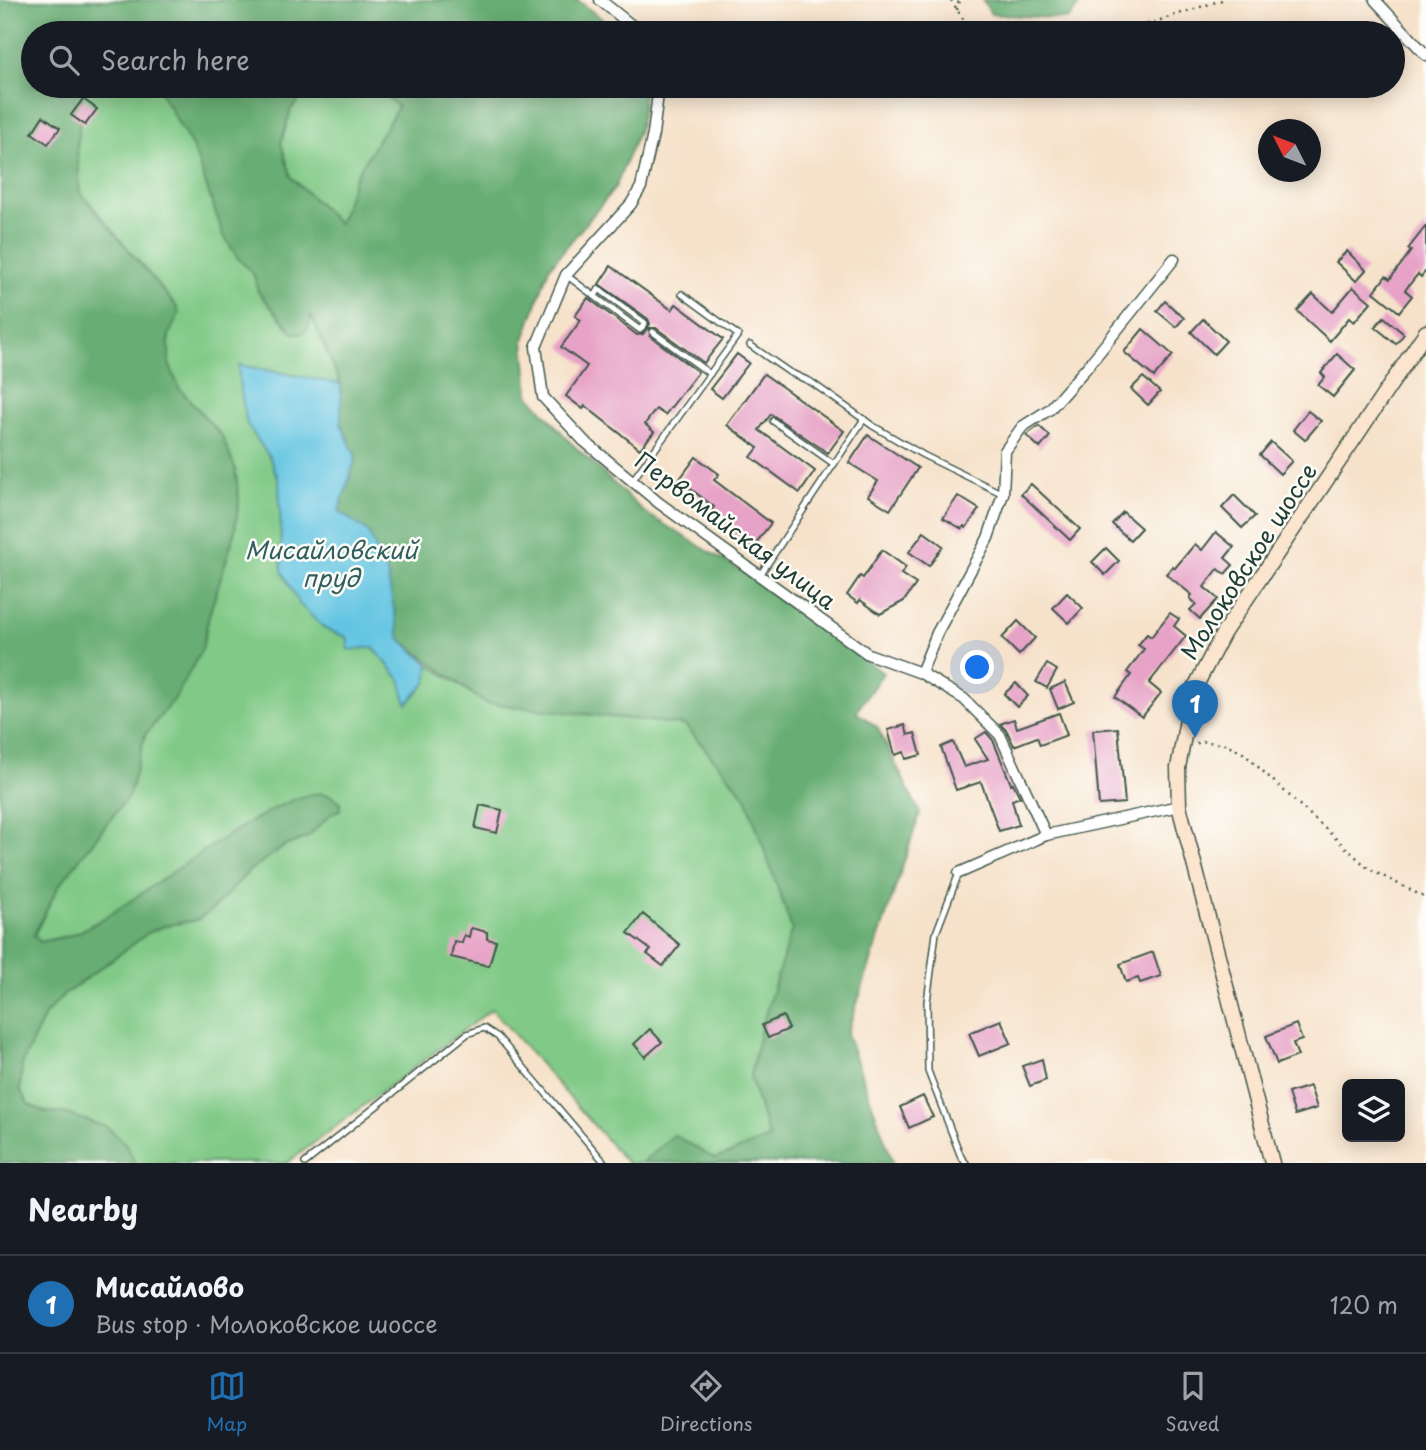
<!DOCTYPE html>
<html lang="en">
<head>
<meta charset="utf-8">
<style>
  body { margin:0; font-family:"Playpen Sans",sans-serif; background:#242831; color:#f1f3f6 }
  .controls { position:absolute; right:21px; bottom:21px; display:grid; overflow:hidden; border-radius:10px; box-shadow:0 4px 18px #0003 }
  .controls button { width:63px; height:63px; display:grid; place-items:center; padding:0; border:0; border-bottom:2px solid #363941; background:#171b24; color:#f1f3f6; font:35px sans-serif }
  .compass { position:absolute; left:1258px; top:119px; width:63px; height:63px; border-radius:50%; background:#171b24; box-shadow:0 4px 18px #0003; rotate:312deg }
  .you { position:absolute; left:978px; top:668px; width:24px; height:24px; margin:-18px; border:5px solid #fff; border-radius:50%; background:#1a73e8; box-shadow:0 0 0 10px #1a73e833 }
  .badge { display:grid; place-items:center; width:46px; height:46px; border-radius:50%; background:#1f6fb2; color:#fff; font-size:23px; font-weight:700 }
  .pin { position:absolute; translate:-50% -58px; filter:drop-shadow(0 2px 4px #0008) }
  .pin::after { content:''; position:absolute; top:37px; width:24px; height:21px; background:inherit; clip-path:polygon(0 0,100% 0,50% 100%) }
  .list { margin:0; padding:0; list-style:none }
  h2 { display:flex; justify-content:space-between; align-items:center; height:91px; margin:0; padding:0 28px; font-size:30px }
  h2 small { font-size:23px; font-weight:400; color:#9ea1a6 }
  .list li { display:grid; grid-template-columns:46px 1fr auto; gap:21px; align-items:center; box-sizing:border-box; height:98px; padding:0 28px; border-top:2px solid #363941 }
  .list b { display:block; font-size:26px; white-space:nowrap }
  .list p { margin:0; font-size:23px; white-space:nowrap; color:#9ea1a6 }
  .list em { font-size:23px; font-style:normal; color:#9ea1a6 }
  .icon { flex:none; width:38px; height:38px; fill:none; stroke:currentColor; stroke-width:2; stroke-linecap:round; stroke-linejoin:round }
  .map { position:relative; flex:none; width:1426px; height:1163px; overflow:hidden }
  .search { position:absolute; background:#171b24; box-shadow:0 4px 18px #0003; left:21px; right:21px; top:21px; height:77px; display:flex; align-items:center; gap:18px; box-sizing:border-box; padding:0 24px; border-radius:38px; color:#9ea1a6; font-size:26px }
  .sheet { height:189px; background:#171b24 }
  nav { display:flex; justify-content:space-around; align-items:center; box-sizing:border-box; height:98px; border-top:2px solid #363941; background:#171b24; font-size:19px; color:#9ea1a6 }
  nav a { display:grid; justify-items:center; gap:4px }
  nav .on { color:#1f6fb2 }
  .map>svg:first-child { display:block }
  .green { fill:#80c986; stroke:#50835d; stroke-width:2 }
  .forest { fill:#68ad73; stroke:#447554; stroke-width:2 }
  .water { fill:#64c5e2; stroke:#42818b; stroke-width:2 }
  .building { fill:#e7a3c7 }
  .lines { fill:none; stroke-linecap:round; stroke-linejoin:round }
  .lane-casing { stroke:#3f564a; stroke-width:8 }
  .street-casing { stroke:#3f564a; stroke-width:13 }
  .secondary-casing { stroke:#3f564a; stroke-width:17 }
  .path { stroke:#3f564a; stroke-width:2.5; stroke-dasharray:2 5; stroke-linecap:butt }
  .lane { stroke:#fff; stroke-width:5 }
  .street { stroke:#fff; stroke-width:10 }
  .secondary { stroke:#fce5cf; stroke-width:14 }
  .labels { text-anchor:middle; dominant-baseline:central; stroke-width:5; stroke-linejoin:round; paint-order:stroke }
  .street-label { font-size:23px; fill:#1f3d34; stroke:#fdfcf7 }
  .water-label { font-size:24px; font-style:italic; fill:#305f60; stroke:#fdfcf7 }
</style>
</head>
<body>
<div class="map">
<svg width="1426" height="1163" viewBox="0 0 1426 1163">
  <rect width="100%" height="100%" fill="#fdfcf7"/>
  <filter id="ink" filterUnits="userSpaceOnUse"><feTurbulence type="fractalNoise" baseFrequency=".0143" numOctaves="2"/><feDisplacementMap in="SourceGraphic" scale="14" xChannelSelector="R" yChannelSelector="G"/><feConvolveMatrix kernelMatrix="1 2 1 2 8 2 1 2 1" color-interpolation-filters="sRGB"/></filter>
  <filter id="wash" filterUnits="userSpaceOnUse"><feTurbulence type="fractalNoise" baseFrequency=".00686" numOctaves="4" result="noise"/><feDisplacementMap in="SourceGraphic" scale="28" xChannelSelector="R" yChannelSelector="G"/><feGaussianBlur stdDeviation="1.57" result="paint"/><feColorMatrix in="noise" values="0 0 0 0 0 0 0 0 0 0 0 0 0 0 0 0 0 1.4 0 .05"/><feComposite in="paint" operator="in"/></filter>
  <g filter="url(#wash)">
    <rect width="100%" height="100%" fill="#f6e2ca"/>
    <g class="green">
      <path d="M 83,86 L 157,86 L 194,150 L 223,234 L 237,257 L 254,275 L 258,292 L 310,313 L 341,384 L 240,365 L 247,424 L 270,458 L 279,481 L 282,571 L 325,629 L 373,647 L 400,679 L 407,703 L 427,682 L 429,664 L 485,703 L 685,725 L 746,797 L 792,929 L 762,1025 L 750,1076 L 769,1139 L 715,1159 L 674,1135 L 642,1163 L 627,1163 L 492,1009 L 287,1163 L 135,1163 L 126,1144 L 64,1113 L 45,1112 L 29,1105 L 20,1090 L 22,1064 L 45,1015 L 61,997 L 148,933 L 164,926 L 197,920 L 212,910 L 250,870 L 285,846 L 308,837 L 340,801 L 138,898 L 76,934 L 39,942 L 34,935 L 58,887 L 129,795 L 145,735 L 175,698 L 202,649 L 209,615 L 234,535 L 239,501 L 235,468 L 222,436 L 179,388 L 169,364 L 169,334 L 179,314 L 176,306 L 80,192 L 77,148 Z"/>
      <path d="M 323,86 L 374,86 L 399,107 L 355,177 L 339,225 L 291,177 L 281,143 L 291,109 L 303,95 Z"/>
    </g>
    <g class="forest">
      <path d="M 1,0 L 577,0 L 621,33 L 127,33 L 125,29 L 111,21 L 95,33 L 33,33 L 33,86 L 83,86 L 77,148 L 80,192 L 176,306 L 179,314 L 169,334 L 169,364 L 179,388 L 222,436 L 235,468 L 239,501 L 234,535 L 209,615 L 202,649 L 175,698 L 145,735 L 129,795 L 58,887 L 34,935 L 40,942 C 51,939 65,938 76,933 C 127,912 283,782 326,794 C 331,795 336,799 340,802 L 340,810 L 332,813 L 308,837 L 285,846 L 250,870 L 212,910 L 197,920 L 164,926 L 148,933 L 61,997 L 45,1015 L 22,1064 L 20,1090 L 29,1105 L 45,1112 L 64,1113 L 107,1127 L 126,1144 L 135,1163 L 0,1163 Z"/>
      <path d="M 983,0 L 1082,0 L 1069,19 L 991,14 Z"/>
      <path d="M 157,86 L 323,86 L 303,95 L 291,109 L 281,143 L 291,177 L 339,224 L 355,177 L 398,107 L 374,86 L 645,86 L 640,127 L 615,188 L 549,268 L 524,340 L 529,395 L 569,441 L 644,512 L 759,582 L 883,673 L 856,712 L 877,727 L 920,813 L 847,1034 L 893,1163 L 642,1163 L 674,1135 L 715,1159 L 769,1138 L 750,1076 L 762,1025 L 792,929 L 746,797 L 685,725 L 485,703 L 400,639 L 387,573 L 339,511 L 356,457 L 341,424 L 341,384 L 311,315 L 308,329 L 301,334 L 293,333 L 258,292 L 254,275 L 237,257 L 223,234 L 194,150 Z"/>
    </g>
    <path class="water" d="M 239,365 L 341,384 L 341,424 L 356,457 L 339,511 L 368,532 L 387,573 L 400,639 L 429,664 L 427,682 L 407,704 L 400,679 L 373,647 L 349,650 L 347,637 L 325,629 L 299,604 L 282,571 L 279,481 L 270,458 L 247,424 L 239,382 Z"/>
    <g id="blocks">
      <g class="building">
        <path d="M 83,99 L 97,109 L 85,125 L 71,115 Z"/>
        <path d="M 43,116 L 60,128 L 48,144 L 32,133 Z"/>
        <path d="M 1426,226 L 1426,271 L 1421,277 L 1418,274 L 1405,290 L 1412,296 L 1399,312 L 1374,292 L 1386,276 L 1390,279 L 1411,251 L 1408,249 Z"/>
        <path d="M 1347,251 L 1366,270 L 1356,281 L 1336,262 Z"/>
        <path d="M 611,266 L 672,310 L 676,304 L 723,339 L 704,363 L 656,328 L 649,328 L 650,336 L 698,372 L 665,415 L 656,409 L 645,424 L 654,432 L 640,449 L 585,406 L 583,409 L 566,396 L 587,366 L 561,347 L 581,320 L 575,316 L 588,298 L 637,335 L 643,334 L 650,324 L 648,319 L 599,284 Z"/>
        <path d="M 1353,287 L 1371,302 L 1354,322 L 1349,318 L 1330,341 L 1297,311 L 1313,294 L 1332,312 Z"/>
        <path d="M 1165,301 L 1184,318 L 1176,327 L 1157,311 Z"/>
        <path d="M 1384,317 L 1404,334 L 1396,344 L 1375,327 Z"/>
        <path d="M 1203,319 L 1226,341 L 1214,354 L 1191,332 Z"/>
        <path d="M 1143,329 L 1173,355 L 1154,377 L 1124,352 Z"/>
        <path d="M 737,354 L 749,363 L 722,398 L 710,389 Z"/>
        <path d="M 1337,354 L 1355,370 L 1333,397 L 1318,385 L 1325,377 L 1321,373 Z"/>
        <path d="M 764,374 L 844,431 L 828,453 L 771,414 L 759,430 L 815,471 L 800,493 L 751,457 L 758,448 L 727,425 Z"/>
        <path d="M 1143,377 L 1160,392 L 1148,405 L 1131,389 Z"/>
        <path d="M 1308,411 L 1321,421 L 1305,440 L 1293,430 Z"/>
        <path d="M 1039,426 L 1050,436 L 1040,448 L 1026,435 Z"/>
        <path d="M 868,435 L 918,468 L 890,510 L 868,496 L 878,481 L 849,463 Z"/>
        <path d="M 1271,442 L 1292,461 L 1280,474 L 1260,455 Z"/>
        <path d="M 696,457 L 719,474 L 714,480 L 771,523 L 753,547 L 708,514 L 714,507 L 679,480 Z"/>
        <path d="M 1031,484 L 1080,529 L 1070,540 L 1021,494 Z"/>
        <path d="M 1234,495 L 1255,516 L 1242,528 L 1222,508 Z"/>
        <path d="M 958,496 L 979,509 L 966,528 L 964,526 L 962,529 L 943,518 Z"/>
        <path d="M 1123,512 L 1141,528 L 1130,540 L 1112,524 Z"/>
        <path d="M 924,532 L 943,546 L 929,566 L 909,552 Z"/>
        <path d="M 1216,532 L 1234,547 L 1225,558 L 1233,565 L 1225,574 L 1218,569 L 1204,587 L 1218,599 L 1200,619 L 1190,610 L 1196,604 L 1190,598 L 1192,595 L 1166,574 L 1173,566 L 1175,568 L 1195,544 L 1202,550 Z"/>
        <path d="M 1106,548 L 1119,561 L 1105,575 L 1092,562 Z"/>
        <path d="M 882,550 L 906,567 L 901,574 L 916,584 L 904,601 L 880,614 L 860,600 L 858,603 L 847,595 L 860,576 L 863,578 Z"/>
        <path d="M 1067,593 L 1083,608 L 1069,623 L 1053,608 Z"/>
        <path d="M 1170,613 L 1179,619 L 1174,626 L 1186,636 L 1149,683 L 1161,693 L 1142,717 L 1115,697 L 1131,675 L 1127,672 L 1144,649 L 1138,645 L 1147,634 L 1151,637 Z"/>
        <path d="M 1018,621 L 1035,638 L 1019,655 L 1002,638 Z"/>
        <path d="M 1047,664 L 1057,670 L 1047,688 L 1036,682 Z"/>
        <path d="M 1065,682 L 1074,702 L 1058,709 L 1050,689 Z"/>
        <path d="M 1016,683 L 1028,696 L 1017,707 L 1004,694 Z"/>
        <path d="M 1059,713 L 1067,735 L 1040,745 L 1037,737 L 1014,746 L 1007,731 L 1000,724 L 1014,719 L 1017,728 Z"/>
        <path d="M 905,725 L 908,735 L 915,733 L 921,755 L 906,759 L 904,752 L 895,755 L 888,730 Z"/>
        <path d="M 1118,728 L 1125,803 L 1099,805 L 1093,730 Z"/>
        <path d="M 986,732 L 993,740 L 1011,784 L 1013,783 L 1020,797 L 1012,800 L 1019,825 L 999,831 L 981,782 L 956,790 L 941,747 L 953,742 L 964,767 L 988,759 L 975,739 Z"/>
        <path d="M 480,805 L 502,810 L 497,833 L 475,828 Z"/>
        <path d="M 643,914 L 680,945 L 663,966 L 647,954 L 651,950 L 628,933 Z"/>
        <path d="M 471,928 L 487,932 L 487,939 L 496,941 L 489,966 L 451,957 L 454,941 L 462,943 L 464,935 L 469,937 Z"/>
        <path d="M 1153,952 L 1161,976 L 1140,983 L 1138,978 L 1126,982 L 1120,964 Z"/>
        <path d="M 783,1016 L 789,1029 L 768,1038 L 762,1025 Z"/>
        <path d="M 1001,1020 L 1011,1043 L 979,1056 L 969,1033 Z"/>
        <path d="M 1296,1024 L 1302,1040 L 1293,1043 L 1298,1056 L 1277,1064 L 1266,1036 Z"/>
        <path d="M 650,1029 L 662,1042 L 645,1057 L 634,1044 Z"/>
        <path d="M 1042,1059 L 1046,1080 L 1030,1086 L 1022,1066 Z"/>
        <path d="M 1310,1086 L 1317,1108 L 1295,1115 L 1288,1093 Z"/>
        <path d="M 923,1096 L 933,1117 L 909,1128 L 900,1107 Z"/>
      </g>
    </g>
  </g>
  <g filter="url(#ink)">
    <use href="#blocks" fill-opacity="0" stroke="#3f564a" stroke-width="2"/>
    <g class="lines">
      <defs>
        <g id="lane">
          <path d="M 566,275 L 640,330 L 645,323 L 599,289 L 595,296"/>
          <path d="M 653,332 L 710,374"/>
          <path d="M 750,345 L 789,372 L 811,382 L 873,426 L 923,455 L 1003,494"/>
          <path d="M 773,421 L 834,464"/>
          <path d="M 632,481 L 738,335 L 682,294"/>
          <path d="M 760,575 L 864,419"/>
          <path d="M 959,873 L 936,933 L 927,1002 L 928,1071 L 961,1157 L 966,1163"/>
          <path d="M 305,1163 L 467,1034 L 484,1028 L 498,1037 L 605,1163"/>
        </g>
        <g id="street">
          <path d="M 600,0 L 641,33"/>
          <path d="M 1375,0 L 1426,55"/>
          <path d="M 659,86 L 653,134 L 641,187 L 631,204 L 566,275 L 536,347 L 543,397 L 584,441 L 659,503 L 868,654 L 921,673 L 964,699 L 1000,735 L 1046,835"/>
          <path d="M 921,673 L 937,633 L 988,538 L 1003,494 L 1005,451 L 1022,427 L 1050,409 L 1088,366 L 1174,259"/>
          <path d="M 959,873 L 1046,835 L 1179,806"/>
        </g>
        <path id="secondary" d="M 1272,1163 L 1179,806 L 1178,768 L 1192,693 L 1224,632 L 1426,332"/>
      </defs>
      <use href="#lane" class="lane-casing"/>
      <use href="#street" class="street-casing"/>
      <use href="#secondary" class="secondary-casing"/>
      <g class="path">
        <path d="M 951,0 L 972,33"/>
        <path d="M 957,10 L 959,0"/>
        <path d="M 1120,33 L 1222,0"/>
        <path d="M 1197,744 L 1199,741 L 1226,744 L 1243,753 L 1369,869 L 1424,897"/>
      </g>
      <use href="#lane" class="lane"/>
      <use href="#street" class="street"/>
      <use href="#secondary" class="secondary"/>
    </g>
  </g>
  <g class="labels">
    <g class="street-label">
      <text transform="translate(736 530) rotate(37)">Первомайская улица</text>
      <text transform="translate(1248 561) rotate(-57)">Молоковское шоссе</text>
    </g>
    <g class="water-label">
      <text x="331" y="549">Мисайловский<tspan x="331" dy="28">пруд</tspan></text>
    </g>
  </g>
</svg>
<div class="controls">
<button><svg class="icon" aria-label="layers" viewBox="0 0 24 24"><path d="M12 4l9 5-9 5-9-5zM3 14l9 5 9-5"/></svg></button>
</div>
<svg class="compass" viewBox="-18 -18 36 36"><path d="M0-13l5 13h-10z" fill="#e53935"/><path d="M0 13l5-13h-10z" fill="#9ea1a6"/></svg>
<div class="you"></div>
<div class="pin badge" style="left:1195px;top:738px">1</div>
<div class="search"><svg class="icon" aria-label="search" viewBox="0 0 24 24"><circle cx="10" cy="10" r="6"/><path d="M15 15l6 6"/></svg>Search here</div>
</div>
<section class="sheet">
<h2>Nearby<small></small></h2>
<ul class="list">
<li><span class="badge">1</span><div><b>Мисайлово</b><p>Bus stop · Молоковское шоссе</p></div><em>120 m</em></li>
</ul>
</section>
<nav>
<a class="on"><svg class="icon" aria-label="map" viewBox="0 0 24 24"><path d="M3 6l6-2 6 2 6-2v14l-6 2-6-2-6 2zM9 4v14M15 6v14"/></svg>Map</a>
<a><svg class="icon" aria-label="directions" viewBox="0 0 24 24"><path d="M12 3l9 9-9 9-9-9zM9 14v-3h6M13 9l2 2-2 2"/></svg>Directions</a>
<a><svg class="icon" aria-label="saved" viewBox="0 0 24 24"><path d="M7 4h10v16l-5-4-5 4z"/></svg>Saved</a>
</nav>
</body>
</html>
